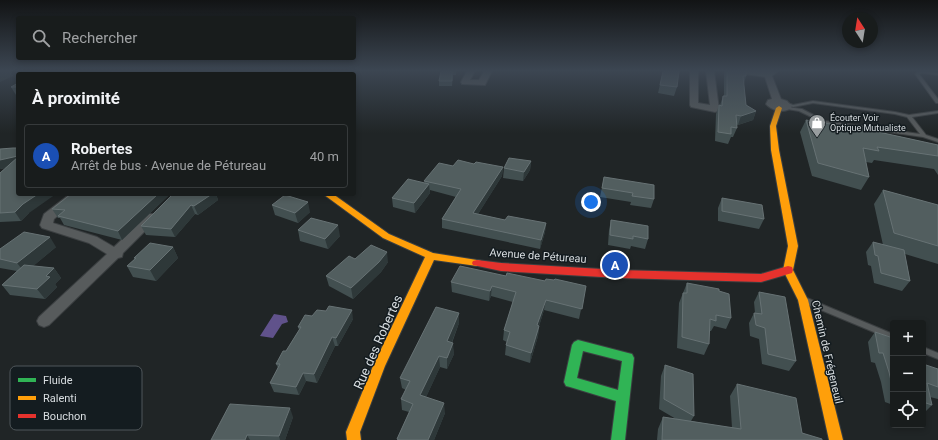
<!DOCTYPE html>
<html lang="fr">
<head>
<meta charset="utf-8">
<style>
  body { margin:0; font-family:Roboto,sans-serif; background:#212525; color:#f1f3f6 }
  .controls { position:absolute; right:12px; bottom:12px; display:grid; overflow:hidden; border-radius:4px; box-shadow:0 2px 6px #0003 }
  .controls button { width:36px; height:36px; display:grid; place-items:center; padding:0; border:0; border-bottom:1px solid #363a3b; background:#181c1c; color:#f1f3f6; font:20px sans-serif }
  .compass { position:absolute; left:842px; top:12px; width:36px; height:36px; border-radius:50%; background:#181c1c; box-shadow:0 2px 6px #0003; rotate:348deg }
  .you { position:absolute; left:591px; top:202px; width:14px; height:14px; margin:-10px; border:3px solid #fff; border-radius:50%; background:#1a73e8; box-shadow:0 0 0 6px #1a73e833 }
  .badge { display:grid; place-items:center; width:26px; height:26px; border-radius:50%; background:#d93025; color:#fff; font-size:13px; font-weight:700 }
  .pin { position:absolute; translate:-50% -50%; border:2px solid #fff; box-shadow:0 1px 4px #0006 }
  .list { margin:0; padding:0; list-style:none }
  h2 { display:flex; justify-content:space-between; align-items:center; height:52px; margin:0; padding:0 16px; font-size:17px }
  h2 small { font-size:13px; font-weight:400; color:#9fa1a3 }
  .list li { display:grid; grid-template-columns:26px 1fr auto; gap:12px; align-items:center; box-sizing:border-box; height:64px; margin:0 8px 8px; padding:0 8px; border:1px solid #363a3b; border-radius:4px }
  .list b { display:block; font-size:15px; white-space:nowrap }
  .list p { margin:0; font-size:13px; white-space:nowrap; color:#9fa1a3 }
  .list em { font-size:13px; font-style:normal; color:#9fa1a3 }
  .icon { flex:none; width:22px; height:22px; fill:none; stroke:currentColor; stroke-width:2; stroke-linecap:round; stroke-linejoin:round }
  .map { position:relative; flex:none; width:938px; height:440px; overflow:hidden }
  .search { position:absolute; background:#181c1c; box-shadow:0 2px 6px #0003; left:16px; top:16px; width:340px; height:44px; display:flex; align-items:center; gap:10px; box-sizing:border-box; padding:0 14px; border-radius:4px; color:#9fa1a3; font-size:15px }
  .panel { position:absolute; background:#181c1c; box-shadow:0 2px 6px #0003; left:16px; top:72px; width:340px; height:124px; border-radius:4px }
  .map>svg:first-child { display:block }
  .water { fill:#60528b }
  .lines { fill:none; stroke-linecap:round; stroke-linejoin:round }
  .lane-casing { stroke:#3b3f41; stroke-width:2 }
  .street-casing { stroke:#3b3f41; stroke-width:2 }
  .fast-casing { stroke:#3b3f41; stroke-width:2 }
  .slow-casing { stroke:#3b3f41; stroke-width:2 }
  .jam-casing { stroke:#3b3f41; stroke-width:2 }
  .lane { fill:#575b5c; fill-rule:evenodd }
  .street { fill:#575b5c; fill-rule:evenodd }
  .fast { fill:#30b455; fill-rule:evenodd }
  .slow { fill:#ff9f0a; fill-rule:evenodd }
  .jam { fill:#e5322d; fill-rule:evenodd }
  .wall { fill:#424f50 }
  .shaded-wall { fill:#2e3839 }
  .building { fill:#525e5f; stroke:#677274 }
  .labels { text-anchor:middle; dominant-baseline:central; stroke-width:3; stroke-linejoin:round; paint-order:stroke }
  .far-poi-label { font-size:9px; fill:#d8dde0; stroke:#141c20; text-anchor:start }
  .street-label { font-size:11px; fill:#d8dde0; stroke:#141c20 }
  .near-street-label { font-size:13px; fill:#d8dde0; stroke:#141c20 }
  .key { fill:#141c20; stroke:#4f565a; stroke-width:1 }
  .key-label { font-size:11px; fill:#d8dde0 }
</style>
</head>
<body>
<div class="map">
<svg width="938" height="440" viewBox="0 0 938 440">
  <rect width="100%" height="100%" fill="#202526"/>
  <path class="water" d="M 274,314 L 286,316 L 288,322 L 282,324 L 273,338 L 260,336 Z"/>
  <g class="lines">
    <defs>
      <g id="lane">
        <path d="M 919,71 L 938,73 L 938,75 L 922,73 L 919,74 L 938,99 L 938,103 L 936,103 L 915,74 Z"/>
        <path d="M 813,101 L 895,112 L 909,115 L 938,111 L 938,113 L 912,117 L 926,135 L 938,139 L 938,142 L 923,137 L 824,123 L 799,111 L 787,109 L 785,108 L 787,107 L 802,109 L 825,121 L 920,134 L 907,117 L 895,114 L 813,103 L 793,107 L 786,104 L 788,103 L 793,105 Z"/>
        <path d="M 807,298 L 893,334 L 893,340 L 804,303 L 803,301 L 804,299 Z"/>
        <path d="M 923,347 L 938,353 L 938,359 L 923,353 Z"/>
      </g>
      <g id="street">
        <path d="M 111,71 L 120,71 L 117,74 L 109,74 Z"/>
        <path d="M 467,71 L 475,71 L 470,80 L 479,80 L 484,71 L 492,71 L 485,85 L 462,84 L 461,82 Z"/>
        <path d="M 690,71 L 698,71 L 698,103 L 710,105 L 706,71 L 714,71 L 719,109 L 718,111 L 715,112 L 691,107 L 690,105 Z"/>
        <path d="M 734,71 L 778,71 L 772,76 L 781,99 L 787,101 L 792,107 C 785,114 772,111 766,104 L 768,100 L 772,99 L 765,77 L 738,73 Z"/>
        <path d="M 70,194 L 83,194 L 54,219 L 53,223 L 97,237 L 114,247 L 149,214 L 157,214 L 159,217 L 123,253 L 122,257 L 118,258 L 49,325 L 44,327 L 39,325 L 37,321 L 39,317 L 107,254 L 89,243 L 42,228 L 40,225 L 44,214 Z"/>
      </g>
      <path id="fast" d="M 578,340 L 628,353 L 632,354 L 634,358 L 625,440 L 611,440 L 616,401 L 570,387 L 566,386 L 564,382 L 572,345 L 574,342 ZM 583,351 L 622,361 L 618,390 L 577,378 Z"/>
      <g id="slow">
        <path d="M 779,106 L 782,108 L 776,126 L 779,150 L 798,246 L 793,270 L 808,300 L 843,440 L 829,440 L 798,300 L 783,270 L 788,246 L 771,150 L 770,126 L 776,108 Z"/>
        <path d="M 323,194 L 333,194 L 389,234 L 433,253 L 477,260 L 481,261 L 482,263 L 481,265 L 477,266 L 434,260 L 385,366 L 360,432 L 361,440 L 347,440 L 346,432 L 373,366 L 425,257 L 383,238 Z"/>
      </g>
      <path id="jam" d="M 477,260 L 501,263 L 619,270 L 761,274 L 788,266 L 792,267 L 793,270 L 792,273 L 761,282 L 619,278 L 501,271 L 473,265 L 472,263 L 473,261 Z"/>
    </defs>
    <use href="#lane" class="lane-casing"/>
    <use href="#street" class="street-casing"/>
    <use href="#fast" class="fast-casing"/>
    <use href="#slow" class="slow-casing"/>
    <use href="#jam" class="jam-casing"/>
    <use href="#lane" class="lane"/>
    <use href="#street" class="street"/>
    <use href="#fast" class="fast"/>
    <use href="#slow" class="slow"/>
    <use href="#jam" class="jam"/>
  </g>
  <g class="wall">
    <path d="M 441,71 L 456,71 L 456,75 L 453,75 L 452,86 L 439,86 L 439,81 Z"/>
    <path d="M 663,71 L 677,87 L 674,96 L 658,93 Z"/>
    <path d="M 724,71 L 746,71 L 746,76 L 744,84 L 746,105 L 756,111 L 753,120 L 738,125 L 736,124 L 737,128 L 733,137 L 731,137 L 728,144 L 715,141 L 716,114 L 719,105 L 720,105 L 723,96 L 724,96 Z"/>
    <path d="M 18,83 L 18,95 L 16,95 L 11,87 Z"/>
    <path d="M 806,120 L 842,126 L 842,124 L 938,145 L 938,175 L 934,169 L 874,160 L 872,163 L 866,162 L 869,177 L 861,190 L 812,176 L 800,132 Z"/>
    <path d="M 18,148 L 29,213 L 21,221 L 0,222 L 0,173 L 6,168 L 0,169 Z"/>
    <path d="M 531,161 L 530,170 L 523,181 L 503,178 L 504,168 Z"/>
    <path d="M 474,164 L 503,167 L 502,176 L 478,214 L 505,220 L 546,223 L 545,232 L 540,249 L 442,228 L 442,219 L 456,197 L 430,190 L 430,193 L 415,213 L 393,207 L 392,198 L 425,183 L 424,181 L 453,166 Z"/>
    <path d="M 604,177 L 654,199 L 651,208 L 630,205 L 631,202 L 600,197 Z"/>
    <path d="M 883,190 L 938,205 L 938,264 L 905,254 L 910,281 L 902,291 L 874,283 L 871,266 L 868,265 L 866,252 L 873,242 L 883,245 L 874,204 Z"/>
    <path d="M 170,194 L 122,240 L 64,225 L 60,218 L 58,218 L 52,209 Z"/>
    <path d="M 216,194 L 218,200 L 198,215 L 195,214 L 175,237 L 146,235 L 141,226 Z"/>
    <path d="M 722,198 L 764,219 L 759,229 L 718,221 L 718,208 Z"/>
    <path d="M 272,205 L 310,212 L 298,223 L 275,215 Z"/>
    <path d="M 611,220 L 648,239 L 645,249 L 631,246 L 630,249 L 608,245 L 609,230 Z"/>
    <path d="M 298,230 L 340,236 L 328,249 L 300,241 Z"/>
    <path d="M 56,247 L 33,266 L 54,268 L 61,278 L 55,284 L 57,287 L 45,299 L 10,295 L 2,285 L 17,271 L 0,268 L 0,249 Z"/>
    <path d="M 173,247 L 178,258 L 156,281 L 133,277 L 127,266 L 135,259 L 134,258 Z"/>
    <path d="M 355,259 L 388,262 L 381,272 L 353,299 L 329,286 L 326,276 Z"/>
    <path d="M 506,276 L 586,286 L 579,319 L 544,310 L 539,326 L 538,336 L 530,363 L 505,355 L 506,345 L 507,342 L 503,340 L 504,330 L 513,302 L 491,296 L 489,301 L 452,292 L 451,282 Z"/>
    <path d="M 687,283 L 719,291 L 731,318 L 726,329 L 714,326 L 711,331 L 709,331 L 709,344 L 704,355 L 677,348 L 679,303 Z"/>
    <path d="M 759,292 L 796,361 L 789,371 L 762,364 L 759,339 L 750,336 L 749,323 L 754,313 L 755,313 L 754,302 Z"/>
    <path d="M 312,316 L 353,319 L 338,346 L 335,346 L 317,383 L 306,381 L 299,395 L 274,392 L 270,383 L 278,368 L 276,364 L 286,351 L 299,330 L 298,327 Z"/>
    <path d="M 459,323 L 452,343 L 454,354 L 447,369 L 440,367 L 426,397 L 445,413 L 434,440 L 397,440 L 397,439 L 409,412 L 402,410 L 401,399 L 406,390 L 402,388 L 400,378 Z"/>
    <path d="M 875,332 L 893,338 L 893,405 L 885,402 L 881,382 L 875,363 L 871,362 L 868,342 Z"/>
    <path d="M 923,364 L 938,387 L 938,399 L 930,397 L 932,405 L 923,414 Z"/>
    <path d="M 665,365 L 694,416 L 691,421 L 732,428 L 730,396 L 737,384 L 802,433 L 822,440 L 657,440 L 658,429 L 663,417 L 676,419 L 659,409 L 661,376 Z"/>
    <path d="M 293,417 L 285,440 L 211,440 Z"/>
  </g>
  <g class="shaded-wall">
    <path d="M 0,71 L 11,71 L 13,76 L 0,82 Z"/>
    <path d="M 756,111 L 753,120 L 738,125 L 741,116 Z"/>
    <path d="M 18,156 L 18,165 L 0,169 L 0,160 Z"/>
    <path d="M 531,161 L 530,170 L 523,181 L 524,172 Z"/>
    <path d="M 503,167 L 502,176 L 473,222 L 473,213 Z"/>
    <path d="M 429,184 L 430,193 L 415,213 L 414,203 Z"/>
    <path d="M 38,194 L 56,194 L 29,213 L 21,221 L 15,212 L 23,204 Z"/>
    <path d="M 158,194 L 170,194 L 122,240 L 118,231 Z"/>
    <path d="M 212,194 L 216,194 L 218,200 L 198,215 L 194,206 Z"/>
    <path d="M 308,202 L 310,212 L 298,223 L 295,213 Z"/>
    <path d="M 191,205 L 195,214 L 175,237 L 171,229 Z"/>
    <path d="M 546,223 L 545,232 L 540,249 L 541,240 Z"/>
    <path d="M 338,225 L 340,236 L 328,249 L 325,239 Z"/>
    <path d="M 50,237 L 56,247 L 25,273 L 17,263 Z"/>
    <path d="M 173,247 L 178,258 L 156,281 L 150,270 Z"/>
    <path d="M 387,252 L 388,262 L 381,272 L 353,299 L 351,288 Z"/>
    <path d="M 54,268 L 61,278 L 55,284 L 57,287 L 45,299 L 37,289 L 46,276 Z"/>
    <path d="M 492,286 L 491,296 L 489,301 L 490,291 Z"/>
    <path d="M 546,300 L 544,310 L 536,336 L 537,325 Z"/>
    <path d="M 352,310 L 353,319 L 338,346 L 336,338 Z"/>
    <path d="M 459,313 L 459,323 L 448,352 L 447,341 Z"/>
    <path d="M 539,326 L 538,336 L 530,363 L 531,353 Z"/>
    <path d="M 332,337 L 335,346 L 317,383 L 314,374 Z"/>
    <path d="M 453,343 L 454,354 L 447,369 L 447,358 Z"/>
    <path d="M 439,356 L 440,367 L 422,406 L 420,395 Z"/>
    <path d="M 303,373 L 306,381 L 299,395 L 296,387 Z"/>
    <path d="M 444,403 L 445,413 L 434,440 L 428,440 Z"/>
    <path d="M 290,408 L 293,417 L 285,440 L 280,440 L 279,436 Z"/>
    <path d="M 247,435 L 250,440 L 245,440 Z"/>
  </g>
  <g class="building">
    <path d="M 441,71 L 452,71 L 452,81 L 439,81 Z"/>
    <path d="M 663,71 L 679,71 L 677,87 L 660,85 Z"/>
    <path d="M 727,71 L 746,71 L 746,76 L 743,76 L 746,105 L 756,111 L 741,116 L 736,115 L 737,128 L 731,127 L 731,134 L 718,132 L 719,105 L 722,106 L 723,96 L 727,96 Z"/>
    <path d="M 38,72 L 54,74 L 34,74 Z"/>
    <path d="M 18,83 L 18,87 L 11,87 Z"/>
    <path d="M 806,120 L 843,126 L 842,124 L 938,145 L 938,156 L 877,147 L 879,151 L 863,148 L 869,177 L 818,163 Z"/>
    <path d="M 13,148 L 18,148 L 18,156 L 0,160 L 0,149 Z"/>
    <path d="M 18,157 L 18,194 L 38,194 L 23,204 L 15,212 L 0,213 L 0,173 Z"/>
    <path d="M 509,158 L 531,161 L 524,172 L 504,168 Z"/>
    <path d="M 458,160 L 474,164 L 476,162 L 503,167 L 473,213 L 505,220 L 508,216 L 546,223 L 541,240 L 442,219 L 461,189 L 424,181 L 439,163 L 453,166 Z"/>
    <path d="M 604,177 L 654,185 L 654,199 L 632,196 L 633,193 L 602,188 Z"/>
    <path d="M 408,179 L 429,184 L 414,203 L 392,198 Z"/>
    <path d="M 883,190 L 938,205 L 938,246 L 894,233 Z"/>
    <path d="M 71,194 L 158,194 L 118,231 L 58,216 L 65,210 L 52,209 Z"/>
    <path d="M 173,194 L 212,194 L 194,206 L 191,205 L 171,229 L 141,226 Z"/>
    <path d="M 285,195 L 308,202 L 295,213 L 272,205 Z"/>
    <path d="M 722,198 L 762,205 L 764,219 L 722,211 Z"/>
    <path d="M 311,218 L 338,225 L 325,239 L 298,230 Z"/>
    <path d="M 611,220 L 648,226 L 648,239 L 633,236 L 633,239 L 610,235 Z"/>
    <path d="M 24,232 L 50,237 L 17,263 L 0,259 L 0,249 Z"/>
    <path d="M 873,242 L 904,250 L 910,281 L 881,273 L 878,256 L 875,255 Z"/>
    <path d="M 150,243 L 173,247 L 150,270 L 127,266 L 136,258 L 134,258 Z"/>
    <path d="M 371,245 L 387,252 L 379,262 L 351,288 L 326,276 L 349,256 L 355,259 Z"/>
    <path d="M 24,265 L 54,268 L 46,276 L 50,277 L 37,289 L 2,285 Z"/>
    <path d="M 460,266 L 506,276 L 507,273 L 545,281 L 546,279 L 554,280 L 555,279 L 586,286 L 582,309 L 546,300 L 537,325 L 539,326 L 531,353 L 506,345 L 510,332 L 504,330 L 516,292 L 492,286 L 490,291 L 451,282 Z"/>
    <path d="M 687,283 L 719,289 L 719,291 L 729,294 L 731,318 L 716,315 L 716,321 L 710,319 L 709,344 L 682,337 L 683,293 L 687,293 Z"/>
    <path d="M 759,292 L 785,297 L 796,361 L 768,354 L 765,328 L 756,325 L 754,313 L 762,314 Z"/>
    <path d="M 329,306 L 352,310 L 336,338 L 332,337 L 314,374 L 303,373 L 296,387 L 270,383 L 280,364 L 276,364 L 283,351 L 286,351 L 301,327 L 298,327 L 305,315 L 312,316 L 317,310 L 326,311 Z"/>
    <path d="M 436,307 L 459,313 L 447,341 L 453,343 L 447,358 L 439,356 L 420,395 L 444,403 L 428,440 L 399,440 L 397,439 L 413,404 L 401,399 L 410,381 L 400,378 Z"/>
    <path d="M 875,332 L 893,338 L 893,390 L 889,372 L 883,353 L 879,353 Z"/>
    <path d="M 923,364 L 938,369 L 938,387 L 927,383 L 932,405 L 923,402 Z"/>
    <path d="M 665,365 L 693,374 L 694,416 L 664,399 Z"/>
    <path d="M 737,384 L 796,398 L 802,433 L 822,439 L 822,440 L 662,440 L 663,417 L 741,429 Z"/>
    <path d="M 230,404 L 290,408 L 279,436 L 247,435 L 245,440 L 211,440 Z"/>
  </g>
  <linearGradient id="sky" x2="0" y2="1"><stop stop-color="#121415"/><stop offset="0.53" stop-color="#3c4652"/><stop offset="1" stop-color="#3c4652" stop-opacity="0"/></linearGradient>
  <rect width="938" height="133" fill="url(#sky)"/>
  <defs>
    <symbol id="shop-pin" viewBox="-11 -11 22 30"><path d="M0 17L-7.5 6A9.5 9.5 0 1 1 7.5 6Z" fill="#989d9f" stroke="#141c20"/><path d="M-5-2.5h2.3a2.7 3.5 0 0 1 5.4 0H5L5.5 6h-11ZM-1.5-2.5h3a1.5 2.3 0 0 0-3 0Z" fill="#fff"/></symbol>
  </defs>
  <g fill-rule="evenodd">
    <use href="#shop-pin" x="807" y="113" width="20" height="27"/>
  </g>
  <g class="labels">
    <g class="far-poi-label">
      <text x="830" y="118">Écouter Voir<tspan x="830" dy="10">Optique Mutualiste</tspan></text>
    </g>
    <g class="street-label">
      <text transform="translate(538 256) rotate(4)">Avenue de Pétureau</text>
      <text transform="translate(827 352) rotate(77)">Chemin de Frégeneuil</text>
    </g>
    <g class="near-street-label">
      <text transform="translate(378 342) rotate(-66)">Rue des Robertes</text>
    </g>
  </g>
  <rect x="10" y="366" width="132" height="64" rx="6" class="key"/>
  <rect x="18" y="378" width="18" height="4" fill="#30b455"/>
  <rect x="18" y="396" width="18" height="4" fill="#ff9f0a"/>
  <rect x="18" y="414" width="18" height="4" fill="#e5322d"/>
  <g class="key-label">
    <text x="43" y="384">Fluide</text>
    <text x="43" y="402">Ralenti</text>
    <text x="43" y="420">Bouchon</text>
  </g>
</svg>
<div class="controls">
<button>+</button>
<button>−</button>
<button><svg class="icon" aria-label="locate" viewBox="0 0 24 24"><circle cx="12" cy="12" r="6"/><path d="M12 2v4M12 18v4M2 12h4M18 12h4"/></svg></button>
</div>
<svg class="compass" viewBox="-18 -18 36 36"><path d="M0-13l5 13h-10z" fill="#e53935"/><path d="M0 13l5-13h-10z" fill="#9fa1a3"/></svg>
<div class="you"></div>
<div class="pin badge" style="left:615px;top:265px;background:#1a4fb4">A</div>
<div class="search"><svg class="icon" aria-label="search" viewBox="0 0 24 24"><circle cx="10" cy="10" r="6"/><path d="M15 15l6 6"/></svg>Rechercher</div>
<section class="panel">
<h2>À proximité<small></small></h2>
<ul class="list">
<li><span class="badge" style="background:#1a4fb4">A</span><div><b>Robertes</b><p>Arrêt de bus · Avenue de Pétureau</p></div><em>40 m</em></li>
</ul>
</section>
</div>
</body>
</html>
